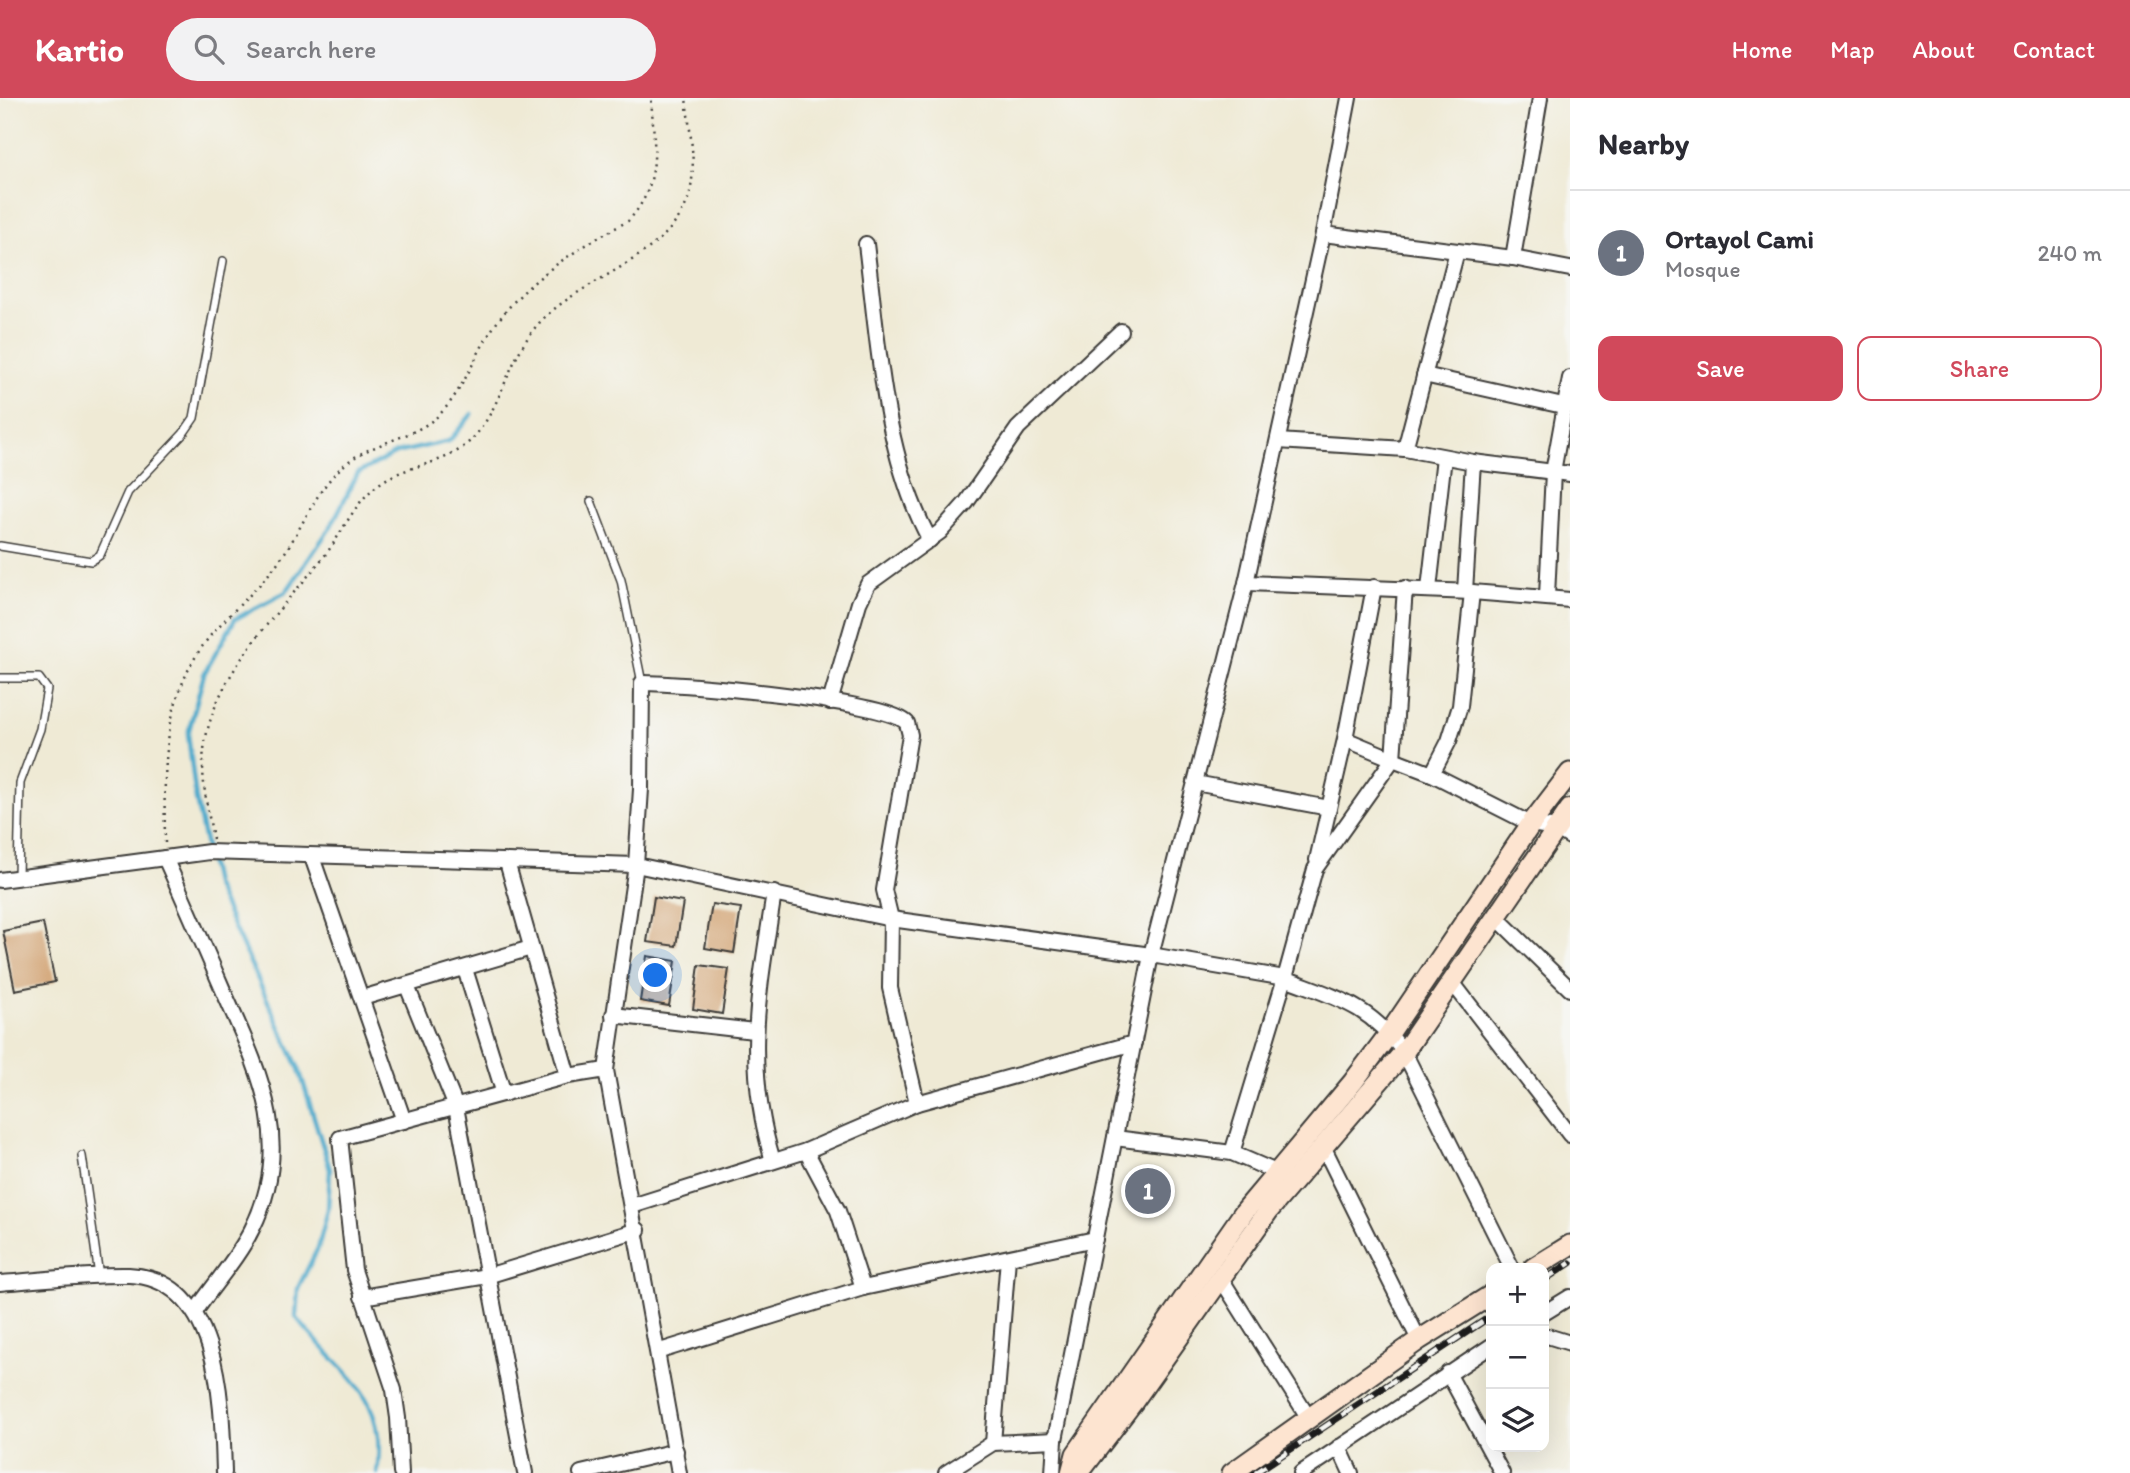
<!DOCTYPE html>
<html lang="en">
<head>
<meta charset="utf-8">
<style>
  body { margin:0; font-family:Itim,sans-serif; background:#f2f2f3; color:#2b2b33 }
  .controls { position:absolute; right:21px; bottom:21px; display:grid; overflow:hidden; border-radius:14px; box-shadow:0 7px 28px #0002 }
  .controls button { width:63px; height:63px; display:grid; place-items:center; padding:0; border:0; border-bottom:2px solid #e1e1e2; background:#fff; color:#2b2b33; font:35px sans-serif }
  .you { position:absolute; left:656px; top:878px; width:24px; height:24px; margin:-18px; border:5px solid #fff; border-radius:50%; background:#1a73e8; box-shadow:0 0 0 10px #1a73e833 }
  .badge { display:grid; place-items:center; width:46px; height:46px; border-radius:50%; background:#d1495b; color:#fff; font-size:23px; font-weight:700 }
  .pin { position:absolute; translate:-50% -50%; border:4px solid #fff; box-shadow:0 2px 7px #0006 }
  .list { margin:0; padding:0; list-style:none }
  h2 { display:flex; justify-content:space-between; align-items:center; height:91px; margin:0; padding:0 28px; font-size:30px }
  h2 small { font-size:23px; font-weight:400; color:#7c7c81 }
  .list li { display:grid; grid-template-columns:46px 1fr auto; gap:21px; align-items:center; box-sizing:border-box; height:126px; padding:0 28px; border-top:2px solid #e1e1e2 }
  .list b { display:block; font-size:26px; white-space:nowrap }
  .list p { margin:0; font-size:23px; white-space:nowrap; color:#7c7c81 }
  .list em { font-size:23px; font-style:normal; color:#7c7c81 }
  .actions { display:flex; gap:14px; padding:21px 28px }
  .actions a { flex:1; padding:16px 0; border:2px solid #d1495b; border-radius:14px; text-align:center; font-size:24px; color:#d1495b }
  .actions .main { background:#d1495b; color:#fff }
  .icon { flex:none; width:38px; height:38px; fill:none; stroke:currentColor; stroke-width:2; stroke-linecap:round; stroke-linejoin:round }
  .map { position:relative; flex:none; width:1570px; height:1375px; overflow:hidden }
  header { display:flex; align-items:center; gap:42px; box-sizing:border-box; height:98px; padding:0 35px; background:#d1495b; color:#fff }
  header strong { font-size:33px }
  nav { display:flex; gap:38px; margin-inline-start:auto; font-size:24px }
  .search { width:490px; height:63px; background:#f2f2f3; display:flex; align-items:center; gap:18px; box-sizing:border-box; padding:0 24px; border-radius:38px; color:#7c7c81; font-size:26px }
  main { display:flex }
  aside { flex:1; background:#fff }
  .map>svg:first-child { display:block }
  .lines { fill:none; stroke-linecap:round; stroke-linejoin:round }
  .stream { stroke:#4eaacc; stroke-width:4.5 }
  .building { fill:#d6ac81 }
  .lane-casing { stroke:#3c3b38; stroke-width:10 }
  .street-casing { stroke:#3c3b38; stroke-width:18 }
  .secondary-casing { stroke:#3c3b38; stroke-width:23 }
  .path { stroke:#3c3b38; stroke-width:2.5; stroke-dasharray:2 5; stroke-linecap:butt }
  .lane { stroke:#fff; stroke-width:7 }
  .street { stroke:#fff; stroke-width:14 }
  .secondary { stroke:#fde4d0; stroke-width:19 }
  .rail-casing { stroke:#1c1c1c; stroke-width:7 }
  .rail { stroke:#f6f6f2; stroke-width:4.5; stroke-dasharray:13; stroke-linecap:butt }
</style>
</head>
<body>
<header>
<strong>Kartio</strong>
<div class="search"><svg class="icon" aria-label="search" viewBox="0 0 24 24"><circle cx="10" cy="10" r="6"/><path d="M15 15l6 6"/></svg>Search here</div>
<nav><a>Home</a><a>Map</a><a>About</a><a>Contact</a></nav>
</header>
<main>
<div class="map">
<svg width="1570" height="1375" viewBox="0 0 1570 1375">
  <rect width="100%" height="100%" fill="#f6f6f2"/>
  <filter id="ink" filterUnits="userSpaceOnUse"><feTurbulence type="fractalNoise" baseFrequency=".0143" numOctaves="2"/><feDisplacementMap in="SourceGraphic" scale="14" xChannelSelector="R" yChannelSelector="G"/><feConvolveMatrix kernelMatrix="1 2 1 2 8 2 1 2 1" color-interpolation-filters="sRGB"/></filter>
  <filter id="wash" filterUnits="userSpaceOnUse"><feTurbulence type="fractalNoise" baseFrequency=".00686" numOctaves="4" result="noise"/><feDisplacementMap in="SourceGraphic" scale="28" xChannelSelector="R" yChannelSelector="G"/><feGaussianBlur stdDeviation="1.57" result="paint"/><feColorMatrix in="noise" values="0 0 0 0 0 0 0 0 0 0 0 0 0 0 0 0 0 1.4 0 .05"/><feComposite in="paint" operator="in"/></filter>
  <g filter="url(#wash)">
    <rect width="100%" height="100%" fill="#efead5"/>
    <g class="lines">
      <path class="stream" d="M 377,1375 C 389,1293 340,1276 296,1219 L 298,1190 L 318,1150 L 328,1112 L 330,1071 L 299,971 L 214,786 L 196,702 L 188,636 L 204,576 L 235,521 L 286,494 L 330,430 L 358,375 L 396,355 L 449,343 L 472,316"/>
    </g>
    <g id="blocks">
      <g class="building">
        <path d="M 654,799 L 683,804 L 676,848 L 647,844 Z"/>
        <path d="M 712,806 L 741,810 L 734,855 L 705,850 Z"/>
        <path d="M 43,825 L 55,884 L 15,892 L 3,833 Z"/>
        <path d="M 647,858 L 676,863 L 669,908 L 640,903 Z"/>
        <path d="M 699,867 L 729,871 L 722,916 L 693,911 Z"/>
        <path d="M 1138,1072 L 1168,1082 L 1157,1115 L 1127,1105 Z"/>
      </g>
    </g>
  </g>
  <g filter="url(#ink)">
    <use href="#blocks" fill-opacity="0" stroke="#3c3b38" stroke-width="2"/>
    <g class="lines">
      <defs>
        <g id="lane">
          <path d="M 591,403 L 621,482 L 642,585"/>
          <path d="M 0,448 L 91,463 L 100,457 L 128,394 L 183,336 L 194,320 L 223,163"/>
          <path d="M 0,580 L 39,580 L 47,591 L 40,631 L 20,685 L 18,779"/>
          <path d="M 82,1058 L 99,1178"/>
        </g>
        <g id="street">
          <path d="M 1323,136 L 1513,160 L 1570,171"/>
          <path d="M 866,146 C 878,241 883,357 930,442"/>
          <path d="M 1513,160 L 1540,0"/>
          <path d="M 1424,277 L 1563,308"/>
          <path d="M 1278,343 L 1405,351 L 1473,364 L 1570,376"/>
          <path d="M 1405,351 L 1457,153"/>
          <path d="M 1246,485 L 1472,494 L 1570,502"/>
          <path d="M 1429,491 L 1444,359"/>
          <path d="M 1465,493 L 1473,364"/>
          <path d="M 1547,498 L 1553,374 L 1570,280"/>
          <path d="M 830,604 L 859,505 L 868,486 L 940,434 L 966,405 L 1018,330 L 1121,233"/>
          <path d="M 1345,641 L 1393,661 L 1405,490"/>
          <path d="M 1432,676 L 1449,643 L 1460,608 L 1472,494"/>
          <path d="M 1195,685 L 1329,710"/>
          <path d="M 312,759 L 404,1023"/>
          <path d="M 1317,762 L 1345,641 L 1374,489"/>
          <path d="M 507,764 L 568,978"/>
          <path d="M 0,782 L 165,760"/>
          <path d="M 1495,818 L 1570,891"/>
          <path d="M 465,871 L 504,996"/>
          <path d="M 1452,884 L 1570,1037"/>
          <path d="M 407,888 L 456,1009 L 525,1375"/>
          <path d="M 362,900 L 531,850"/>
          <path d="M 613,917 L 754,933"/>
          <path d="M 1115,1040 L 1232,1055 L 1276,1074"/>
          <path d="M 1324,1050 L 1419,1242"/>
          <path d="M 806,1053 L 838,1113 L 863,1190"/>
          <path d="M 773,1063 C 743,964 759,894 774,795"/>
          <path d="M 632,1108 L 806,1053 L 917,1005 L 1134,945"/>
          <path d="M 1512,1170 L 1404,954 C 1367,906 1339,901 1285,880 L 1315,771 L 1393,661 L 1432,676 L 1531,726 L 1556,730 L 1570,739"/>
          <path d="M 1220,1179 L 1310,1322"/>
          <path d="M 0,1185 C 42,1182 87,1176 129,1177 C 222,1181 222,1309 224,1375"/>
          <path d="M 362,1199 L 487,1178 L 638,1132"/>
          <path d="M 195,1214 C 213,1187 238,1160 252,1131 C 296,1044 258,971 223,892 C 204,848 185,804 165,760 L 209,754 L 636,767 L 891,821 L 1151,857 L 1285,880 L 1232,1055"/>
          <path d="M 1544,1215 L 1570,1199"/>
          <path d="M 1544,1237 L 1570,1245"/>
          <path d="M 660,1253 L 863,1190 L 1095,1141"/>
          <path d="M 1448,1275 L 1502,1375"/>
          <path d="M 993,1345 L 1008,1160"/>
          <path d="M 1339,1349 L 1351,1375"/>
          <path d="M 401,1375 L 398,1320 L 394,1292 L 354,1172 L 340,1040 L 568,978 L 606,972"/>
          <path d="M 581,1375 L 676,1353"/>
          <path d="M 679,1375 L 606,972 L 636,767 L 641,691 L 642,585 C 681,585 886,602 907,625 L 910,637 L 884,792 L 891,821 L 890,890 L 917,1005"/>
          <path d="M 946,1375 L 993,1345 L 1055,1342"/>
          <path d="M 1053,1375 L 1055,1342 L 1151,857 L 1246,485 L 1323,136 L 1349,0"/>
          <path d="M 1301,1375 L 1491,1248"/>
        </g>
        <g id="secondary">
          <path d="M 1533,1170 L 1570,1147"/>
          <path d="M 1071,1375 L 1076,1356 L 1244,1114 L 1353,984 L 1389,936 L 1531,726 L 1570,675"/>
          <path d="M 1079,1375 L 1133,1304 L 1269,1112 L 1404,954 L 1570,711"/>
          <path d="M 1232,1375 L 1419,1242 L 1491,1197"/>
        </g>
      </defs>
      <use href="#lane" class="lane-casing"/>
      <use href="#street" class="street-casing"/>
      <use href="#secondary" class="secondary-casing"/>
      <g class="path">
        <path d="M 213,741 C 209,717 203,692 203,667 C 204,585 274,521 322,461 C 342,437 353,405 379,386 C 407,365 443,369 469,344 C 504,311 507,255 545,219 C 589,177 680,155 691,89 C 696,61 689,29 686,0"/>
        <path d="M 165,745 C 164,668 161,592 217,530 C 239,507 263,486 281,460 C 303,430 315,392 343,368 C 371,343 413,342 440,316 C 463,293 475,257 493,230 C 527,180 577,151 628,123 C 663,86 654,46 651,0"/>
      </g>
      <use href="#lane" class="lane"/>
      <use href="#street" class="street"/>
      <use href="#secondary" class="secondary"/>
      <defs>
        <g id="rail">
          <path d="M 1544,1182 L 1570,1165"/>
          <path d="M 1255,1375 L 1491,1218"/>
        </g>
      </defs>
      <use href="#rail" class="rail-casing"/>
      <use href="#rail" class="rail"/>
    </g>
  </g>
</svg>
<div class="controls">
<button>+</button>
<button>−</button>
<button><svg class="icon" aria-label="layers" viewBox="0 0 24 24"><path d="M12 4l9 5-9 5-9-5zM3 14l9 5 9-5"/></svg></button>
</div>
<div class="you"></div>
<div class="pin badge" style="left:1148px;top:1093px;background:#6b7280">1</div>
</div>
<aside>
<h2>Nearby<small></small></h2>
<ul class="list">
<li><span class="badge" style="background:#6b7280">1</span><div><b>Ortayol Cami</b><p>Mosque</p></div><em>240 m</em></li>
</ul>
<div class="actions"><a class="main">Save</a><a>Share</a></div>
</aside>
</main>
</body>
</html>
